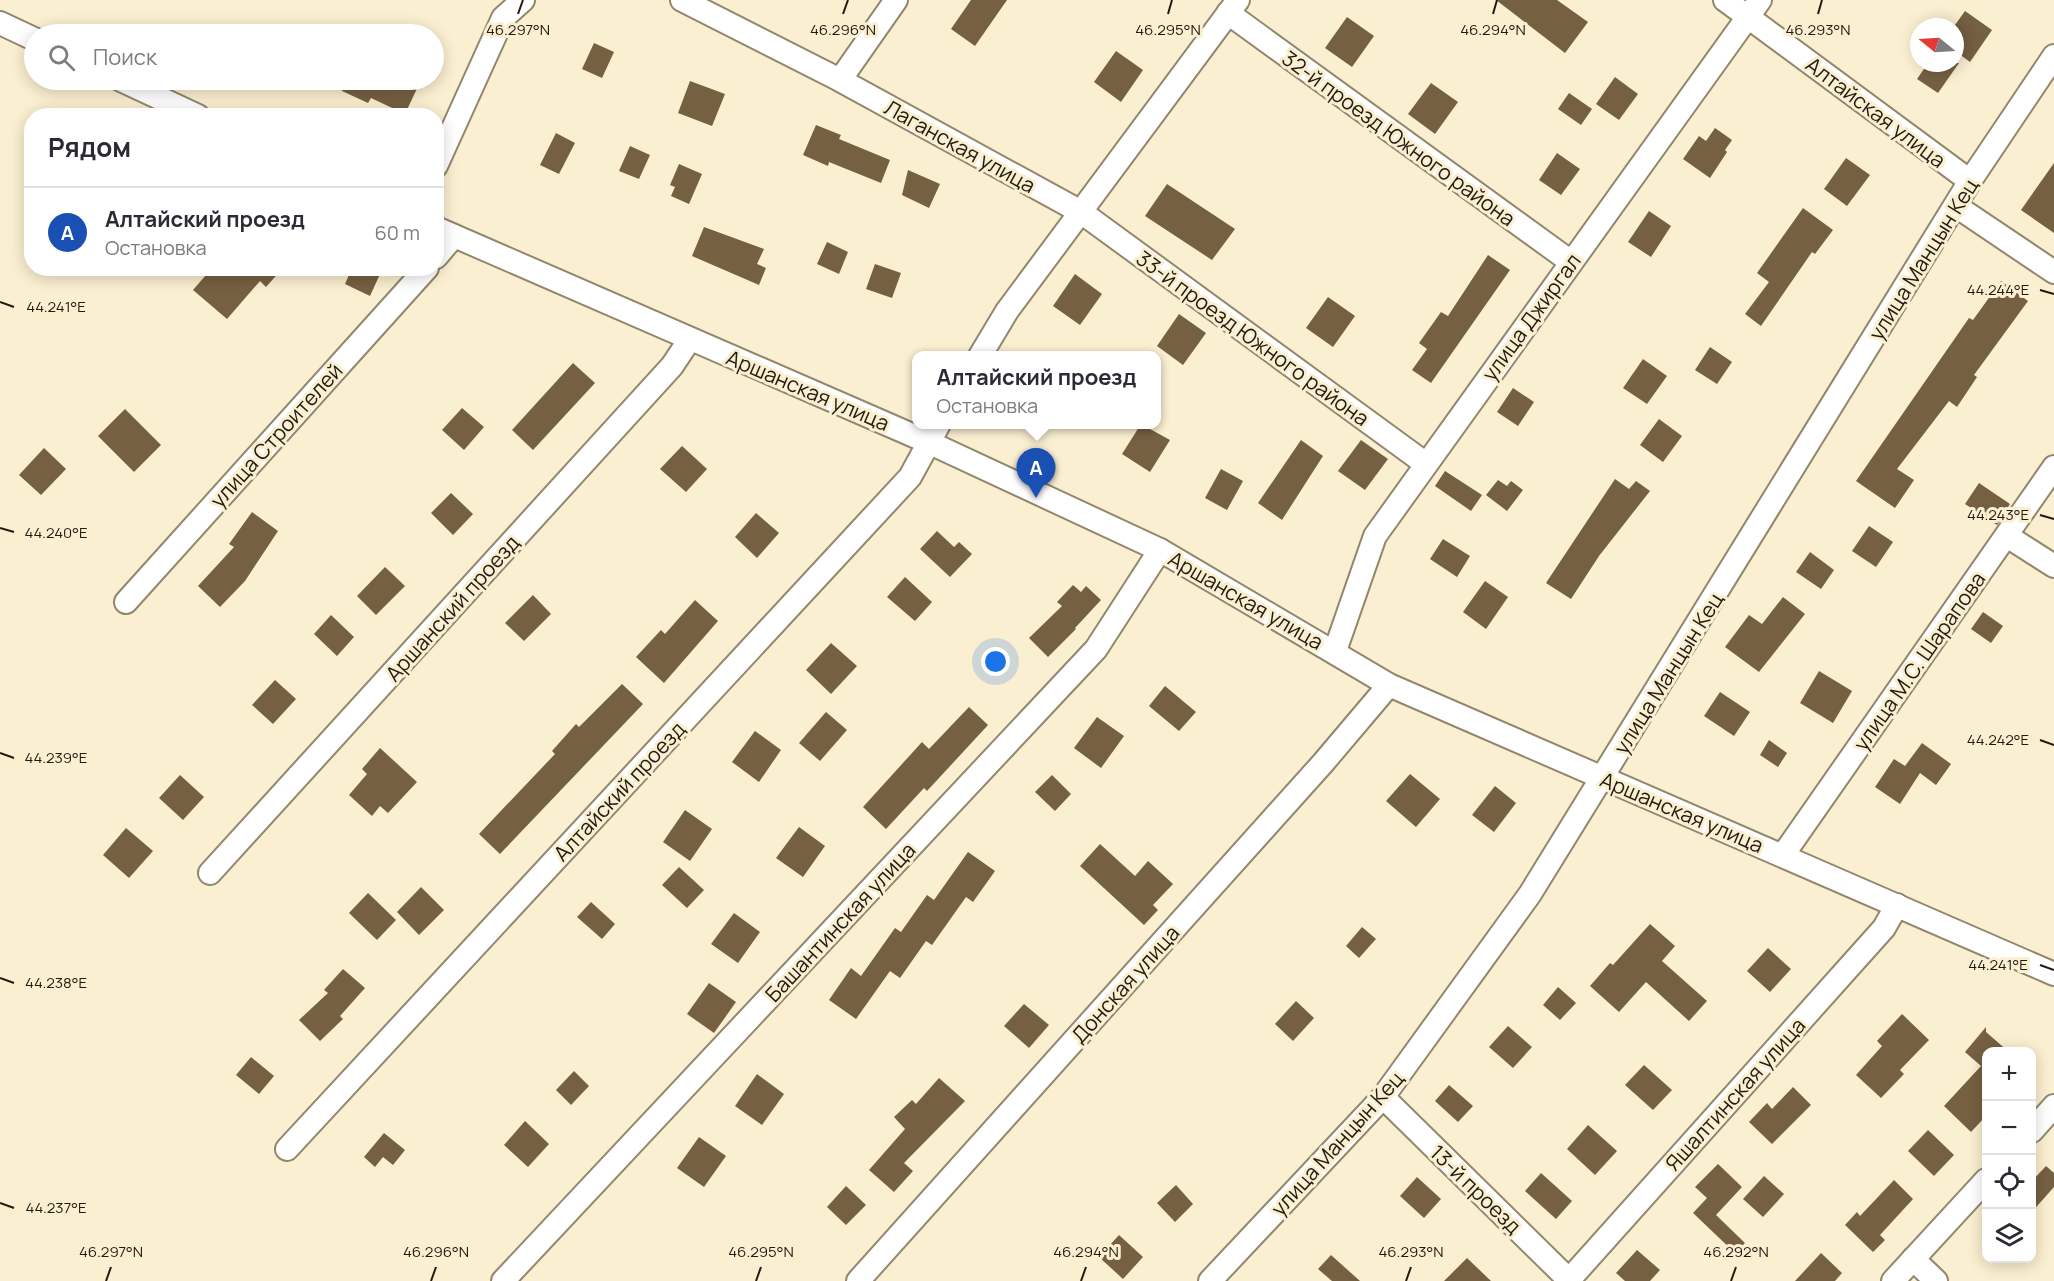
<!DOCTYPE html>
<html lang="ru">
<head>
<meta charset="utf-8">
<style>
  body { margin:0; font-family:Manrope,sans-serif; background:#f7f7f7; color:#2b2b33 }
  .controls { position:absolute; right:18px; bottom:18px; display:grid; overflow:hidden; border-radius:12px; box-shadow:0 3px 15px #0003 }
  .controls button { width:54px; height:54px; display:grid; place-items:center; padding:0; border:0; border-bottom:2px solid #e1e1e2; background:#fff; color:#2b2b33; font:30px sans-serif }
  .compass { position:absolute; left:1910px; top:18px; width:54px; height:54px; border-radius:50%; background:#fff; box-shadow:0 3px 15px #0003; rotate:288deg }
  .you { position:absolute; left:996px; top:662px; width:21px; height:21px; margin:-15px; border:4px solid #fff; border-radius:50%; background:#1a73e8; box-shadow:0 0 0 9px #1a73e833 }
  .badge { display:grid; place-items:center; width:39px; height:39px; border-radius:50%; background:#ea580c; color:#fff; font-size:20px; font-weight:700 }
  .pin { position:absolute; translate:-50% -50px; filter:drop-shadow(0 2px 3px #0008) }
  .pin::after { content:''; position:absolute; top:32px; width:21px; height:18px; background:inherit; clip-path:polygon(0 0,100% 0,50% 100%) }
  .popup { position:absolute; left:912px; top:351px; width:249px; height:78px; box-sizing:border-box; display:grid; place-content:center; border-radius:12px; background:#fff; filter:drop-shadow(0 2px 4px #0005); font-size:20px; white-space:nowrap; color:#7c7c81 }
  .popup b { font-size:22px; color:#2b2b33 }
  .popup::after { content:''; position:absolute; left:50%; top:100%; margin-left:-12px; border:12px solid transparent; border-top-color:#fff }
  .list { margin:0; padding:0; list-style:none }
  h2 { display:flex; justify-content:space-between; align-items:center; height:78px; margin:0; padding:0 24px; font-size:26px }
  h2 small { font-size:20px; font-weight:400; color:#7c7c81 }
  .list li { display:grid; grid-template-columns:39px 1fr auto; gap:18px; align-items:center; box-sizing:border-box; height:90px; padding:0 24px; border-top:2px solid #e1e1e2 }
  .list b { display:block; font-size:22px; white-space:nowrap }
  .list p { margin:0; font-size:20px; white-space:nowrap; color:#7c7c81 }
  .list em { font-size:20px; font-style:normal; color:#7c7c81 }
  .icon { flex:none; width:33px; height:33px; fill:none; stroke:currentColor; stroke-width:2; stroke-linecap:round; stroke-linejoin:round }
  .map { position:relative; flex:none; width:2054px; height:1281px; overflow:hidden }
  .search { position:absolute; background:#fff; box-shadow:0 3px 15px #0003; left:24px; top:24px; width:420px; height:66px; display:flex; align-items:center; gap:15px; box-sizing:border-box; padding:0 21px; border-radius:33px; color:#7c7c81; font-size:22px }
  .panel { position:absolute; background:#fff; box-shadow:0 3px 15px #0003; left:24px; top:108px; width:420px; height:168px; border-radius:24px }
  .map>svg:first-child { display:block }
  .building { fill:#766042 }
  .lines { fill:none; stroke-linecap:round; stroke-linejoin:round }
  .minor-casing { stroke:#92876c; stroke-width:26 }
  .minor { stroke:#fff; stroke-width:22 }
  .ticks { fill:none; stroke:#1f1b10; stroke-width:2 }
  .labels { text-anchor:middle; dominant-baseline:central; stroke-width:6; stroke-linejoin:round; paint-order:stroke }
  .street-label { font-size:21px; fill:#1f1b10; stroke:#fbefd1 }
  .ticks-label { font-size:15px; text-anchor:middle; fill:#1f1b10; stroke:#fbefd1; stroke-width:6; stroke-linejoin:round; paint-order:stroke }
</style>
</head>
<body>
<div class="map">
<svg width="2054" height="1281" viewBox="0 0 2054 1281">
  <rect width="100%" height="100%" fill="#fbefd1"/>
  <g class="building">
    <path d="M 971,0 L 1007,0 L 975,46 L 951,29 Z"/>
    <path d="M 1496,0 L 1557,0 L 1588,22 L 1565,53 Z"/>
    <path d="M 1965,11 L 1992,30 L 1970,62 L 1955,51 L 1955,25 Z"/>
    <path d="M 1347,17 L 1374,36 L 1352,67 L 1325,48 Z"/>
    <path d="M 594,43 L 614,52 L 602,78 L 582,69 Z"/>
    <path d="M 1116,51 L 1143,70 L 1121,102 L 1094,82 Z"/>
    <path d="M 1928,63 L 1959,63 L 1938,93 L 1917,79 Z"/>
    <path d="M 1615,77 L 1638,94 L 1619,120 L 1596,104 Z"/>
    <path d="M 347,80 L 421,80 L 405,114 L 371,98 L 368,103 L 342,91 Z"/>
    <path d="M 690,81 L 725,94 L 712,126 L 678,113 Z"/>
    <path d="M 1431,83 L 1458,102 L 1435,134 L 1408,114 Z"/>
    <path d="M 1569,93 L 1592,109 L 1581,125 L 1558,109 Z"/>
    <path d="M 816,125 L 841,135 L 839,139 L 890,160 L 881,183 L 829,162 L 828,166 L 803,155 Z"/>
    <path d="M 1715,128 L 1732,140 L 1725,150 L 1727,152 L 1710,178 L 1683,159 L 1699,136 L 1706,141 Z"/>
    <path d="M 556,133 L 575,143 L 559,174 L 540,165 Z"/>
    <path d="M 630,146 L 650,155 L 639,179 L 619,171 Z"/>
    <path d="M 1557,153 L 1580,169 L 1561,195 L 1539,180 Z"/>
    <path d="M 1846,158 L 1870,175 L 1847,206 L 1824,189 Z"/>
    <path d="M 2054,163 L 2054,233 L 2021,210 Z"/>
    <path d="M 679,164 L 702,174 L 689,204 L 671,196 L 675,187 L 670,185 Z"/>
    <path d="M 908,170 L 940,184 L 929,208 L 902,195 Z"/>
    <path d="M 1167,184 L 1235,229 L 1212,260 L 1145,216 Z"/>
    <path d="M 1803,208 L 1833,230 L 1815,254 L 1812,252 L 1761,326 L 1745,314 L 1769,282 L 1757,273 Z"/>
    <path d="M 1649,211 L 1671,226 L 1651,257 L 1628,242 Z"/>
    <path d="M 704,227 L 764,249 L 757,264 L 766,268 L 759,285 L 692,256 Z"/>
    <path d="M 827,242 L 848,252 L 839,274 L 817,264 Z"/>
    <path d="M 1488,255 L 1510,270 L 1431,383 L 1412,370 L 1427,349 L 1419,343 L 1441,312 L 1448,316 Z"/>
    <path d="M 875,264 L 901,273 L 892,298 L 866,289 Z"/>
    <path d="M 212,268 L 283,268 L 266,287 L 260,281 L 227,319 L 193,290 Z"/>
    <path d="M 352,268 L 369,268 L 380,274 L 370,296 L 345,284 Z"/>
    <path d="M 1075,274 L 1102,294 L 1080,325 L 1053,306 Z"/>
    <path d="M 2001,281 L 2028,301 L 1974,375 L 1977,377 L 1957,407 L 1949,401 L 1897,469 L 1914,480 L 1895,508 L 1856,481 L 1969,318 L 1973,320 Z"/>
    <path d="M 1328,297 L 1355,316 L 1333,347 L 1306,328 Z"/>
    <path d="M 1179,314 L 1206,333 L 1183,365 L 1157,346 Z"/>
    <path d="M 1710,347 L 1732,362 L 1717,384 L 1695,370 Z"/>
    <path d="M 1643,359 L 1667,376 L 1647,404 L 1623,388 Z"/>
    <path d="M 573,363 L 595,383 L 533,450 L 512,430 Z"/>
    <path d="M 1513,388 L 1534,402 L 1518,426 L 1497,412 Z"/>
    <path d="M 462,408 L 484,427 L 464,450 L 442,430 Z"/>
    <path d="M 125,409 L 161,445 L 134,472 L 98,436 Z"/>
    <path d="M 1659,419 L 1682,436 L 1663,462 L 1640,445 Z"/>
    <path d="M 1141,424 L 1170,440 L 1150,472 L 1122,454 Z"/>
    <path d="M 1301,440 L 1323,456 L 1282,520 L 1258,503 Z"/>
    <path d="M 1361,440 L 1388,459 L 1365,490 L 1338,471 Z"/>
    <path d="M 682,446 L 707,469 L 686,492 L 660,469 Z"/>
    <path d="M 44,448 L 66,469 L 41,495 L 19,475 Z"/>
    <path d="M 1221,469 L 1243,481 L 1227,510 L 1205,498 Z"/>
    <path d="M 1445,471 L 1482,495 L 1471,511 L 1435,486 Z"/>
    <path d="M 1615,479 L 1629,489 L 1636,481 L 1650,491 L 1599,556 L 1571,599 L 1546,583 Z"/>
    <path d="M 1498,480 L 1507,486 L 1511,481 L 1523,490 L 1507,511 L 1486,495 Z"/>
    <path d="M 1979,483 L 2010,504 L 1997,525 L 1965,504 Z"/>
    <path d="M 451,493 L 473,514 L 453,535 L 431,513 Z"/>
    <path d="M 252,512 L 278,531 L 245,581 L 220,607 L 198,586 L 234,547 L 229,544 Z"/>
    <path d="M 756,513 L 779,533 L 757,558 L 735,537 Z"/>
    <path d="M 1869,526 L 1893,542 L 1876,567 L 1852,551 Z"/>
    <path d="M 937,531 L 954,547 L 959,542 L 972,554 L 950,577 L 920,549 Z"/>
    <path d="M 1443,539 L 1470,556 L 1457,577 L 1430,559 Z"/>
    <path d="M 1810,552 L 1834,570 L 1821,589 L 1796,572 Z"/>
    <path d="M 385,567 L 405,586 L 376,615 L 357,596 Z"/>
    <path d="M 905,577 L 932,602 L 915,621 L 887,597 Z"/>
    <path d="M 1485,581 L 1508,597 L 1486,629 L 1463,612 Z"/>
    <path d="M 1073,585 L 1081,592 L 1086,586 L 1101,600 L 1075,628 L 1076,629 L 1048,657 L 1029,638 L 1062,606 L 1057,602 Z"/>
    <path d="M 533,595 L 551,614 L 524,641 L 505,623 Z"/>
    <path d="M 1783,597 L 1805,614 L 1759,672 L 1725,647 L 1749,615 L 1762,624 Z"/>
    <path d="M 695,600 L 718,621 L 664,683 L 636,657 L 661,630 L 665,634 Z"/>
    <path d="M 1983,612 L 2003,626 L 1991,643 L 1971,629 Z"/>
    <path d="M 331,615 L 354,637 L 337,656 L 314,634 Z"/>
    <path d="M 831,643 L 857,666 L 831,694 L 806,670 Z"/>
    <path d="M 1819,671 L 1852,691 L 1833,723 L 1800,703 Z"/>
    <path d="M 275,680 L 296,699 L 273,724 L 252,705 Z"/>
    <path d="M 622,684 L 643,704 L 500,854 L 479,834 L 555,754 L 552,751 L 576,724 L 579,727 Z"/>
    <path d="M 1165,686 L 1196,712 L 1179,731 L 1149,706 Z"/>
    <path d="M 1720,692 L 1750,712 L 1734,736 L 1704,716 Z"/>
    <path d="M 969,707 L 988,725 L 927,791 L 924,788 L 886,829 L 863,807 L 922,742 L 929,749 Z"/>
    <path d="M 826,712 L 847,730 L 820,761 L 799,743 Z"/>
    <path d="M 1097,717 L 1124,736 L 1101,768 L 1074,748 Z"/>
    <path d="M 755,731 L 781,750 L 759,782 L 732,762 Z"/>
    <path d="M 1769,740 L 1787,753 L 1778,767 L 1760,755 Z"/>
    <path d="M 1922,743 L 1951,764 L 1936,785 L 1920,773 L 1900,804 L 1875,787 L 1894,759 L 1905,766 Z"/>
    <path d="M 380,748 L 417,782 L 388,813 L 380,806 L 372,816 L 349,795 L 367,774 L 362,769 Z"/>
    <path d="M 1410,774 L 1440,799 L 1416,827 L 1386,801 Z"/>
    <path d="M 180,775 L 204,797 L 183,820 L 159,798 Z"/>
    <path d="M 1052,775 L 1071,794 L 1055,811 L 1035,792 Z"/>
    <path d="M 1495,786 L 1516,803 L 1494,832 L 1472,815 Z"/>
    <path d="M 685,810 L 712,829 L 690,861 L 663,842 Z"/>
    <path d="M 799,827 L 825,846 L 803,877 L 776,858 Z"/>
    <path d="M 126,828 L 153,851 L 129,878 L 103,855 Z"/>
    <path d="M 1100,844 L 1135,876 L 1148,861 L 1173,884 L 1153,905 L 1158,910 L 1144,925 L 1080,866 Z"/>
    <path d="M 968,852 L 995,871 L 973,902 L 966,897 L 932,945 L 926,941 L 900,978 L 890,971 L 856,1019 L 829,1000 L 851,968 L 861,976 L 895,928 L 901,932 L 927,895 L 934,900 Z"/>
    <path d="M 679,867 L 704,890 L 687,908 L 662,885 Z"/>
    <path d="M 421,887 L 444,910 L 419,935 L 397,912 Z"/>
    <path d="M 368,893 L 396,920 L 377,940 L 349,913 Z"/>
    <path d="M 591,902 L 615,924 L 602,939 L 577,917 Z"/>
    <path d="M 734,913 L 760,932 L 738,963 L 711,944 Z"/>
    <path d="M 1650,924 L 1675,946 L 1662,961 L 1707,1001 L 1689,1021 L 1646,982 L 1619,1012 L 1590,986 L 1610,963 L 1613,965 Z"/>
    <path d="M 1362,927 L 1376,939 L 1359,958 L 1346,946 Z"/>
    <path d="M 1768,948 L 1791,969 L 1770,992 L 1747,971 Z"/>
    <path d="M 343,969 L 365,988 L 340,1016 L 343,1019 L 320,1041 L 299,1020 L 328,993 L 324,990 Z"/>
    <path d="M 709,983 L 736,1002 L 714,1033 L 687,1014 Z"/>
    <path d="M 1558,987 L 1576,1003 L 1560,1020 L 1543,1005 Z"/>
    <path d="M 1296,1001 L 1314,1018 L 1293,1041 L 1275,1024 Z"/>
    <path d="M 1024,1004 L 1049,1025 L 1029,1048 L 1004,1026 Z"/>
    <path d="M 1902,1014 L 1929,1040 L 1900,1070 L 1904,1074 L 1881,1098 L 1856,1075 L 1882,1046 L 1877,1041 Z"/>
    <path d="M 1508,1026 L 1532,1047 L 1513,1068 L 1489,1047 Z"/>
    <path d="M 1986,1027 L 1986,1032 L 2009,1052 L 1986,1052 L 1986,1116 L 1971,1132 L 1944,1106 L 1981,1066 L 1965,1052 Z"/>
    <path d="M 251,1057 L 274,1076 L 259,1094 L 236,1075 Z"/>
    <path d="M 1644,1065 L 1672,1090 L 1653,1110 L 1625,1085 Z"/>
    <path d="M 574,1071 L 589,1086 L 571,1105 L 556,1090 Z"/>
    <path d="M 757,1074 L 784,1094 L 762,1125 L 735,1106 Z"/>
    <path d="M 939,1078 L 965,1101 L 904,1163 L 913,1171 L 894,1192 L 869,1170 L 905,1129 L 894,1117 L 912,1100 L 916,1104 Z"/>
    <path d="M 1449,1085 L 1473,1106 L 1458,1122 L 1435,1101 Z"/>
    <path d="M 1793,1087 L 1811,1105 L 1772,1144 L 1749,1122 L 1767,1103 L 1772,1109 Z"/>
    <path d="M 525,1121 L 549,1144 L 528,1167 L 504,1145 Z"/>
    <path d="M 1588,1125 L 1617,1151 L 1595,1175 L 1567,1149 Z"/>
    <path d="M 1928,1130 L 1954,1155 L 1934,1176 L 1908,1151 Z"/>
    <path d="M 384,1133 L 405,1150 L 393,1165 L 383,1157 L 375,1167 L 364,1157 Z"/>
    <path d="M 699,1137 L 726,1156 L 704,1187 L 677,1168 Z"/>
    <path d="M 1718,1164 L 1742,1187 L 1716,1215 L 1745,1243 L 1735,1253 L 1693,1213 L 1707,1198 L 1695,1187 Z"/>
    <path d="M 2046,1166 L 2054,1173 L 2054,1187 L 2031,1213 L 2031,1182 Z"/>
    <path d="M 1541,1173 L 1572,1201 L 1556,1219 L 1525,1191 Z"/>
    <path d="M 1764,1176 L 1784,1194 L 1763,1217 L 1743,1199 Z"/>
    <path d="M 1417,1177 L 1441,1199 L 1424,1218 L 1400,1196 Z"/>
    <path d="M 1894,1180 L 1913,1199 L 1880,1235 L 1885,1240 L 1873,1252 L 1845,1225 L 1857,1212 L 1860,1216 Z"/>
    <path d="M 1176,1185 L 1193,1204 L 1175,1222 L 1157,1203 Z"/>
    <path d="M 846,1186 L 866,1205 L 846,1225 L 827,1207 Z"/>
    <path d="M 1119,1235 L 1143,1257 L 1123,1279 L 1099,1257 Z"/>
    <path d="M 1637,1250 L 1660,1270 L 1650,1281 L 1625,1281 L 1616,1273 Z"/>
    <path d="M 1821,1253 L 1842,1273 L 1835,1281 L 1795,1281 Z"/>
    <path d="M 1331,1255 L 1360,1281 L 1332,1281 L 1318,1269 Z"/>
    <path d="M 1467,1258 L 1491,1281 L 1444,1281 Z"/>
  </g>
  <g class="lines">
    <defs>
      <g id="minor">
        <path d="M 682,0 L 840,80 L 1081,212 L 1426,464"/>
        <path d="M 1725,0 L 1970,181"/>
        <path d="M 1228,13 L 1571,262"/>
        <path d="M 0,23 L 34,39"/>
        <path d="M 121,80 L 198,116"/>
        <path d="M 840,80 L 896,0"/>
        <path d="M 436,166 L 503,18 L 523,0"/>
        <path d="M 1956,206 L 2054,272"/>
        <path d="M 436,228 L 928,442 L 1160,550 L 1389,685 L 2054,974"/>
        <path d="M 436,257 L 454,236"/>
        <path d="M 980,356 L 1007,311 L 1238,0"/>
        <path d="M 2007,536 L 2054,566"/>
        <path d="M 126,602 L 427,268"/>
        <path d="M 1335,651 L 1375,536 L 1760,0"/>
        <path d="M 1783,855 L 2054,467"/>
        <path d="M 210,873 L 672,366 L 690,339"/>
        <path d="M 1383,1097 L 1570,1281"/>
        <path d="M 2032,1131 L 2054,1106"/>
        <path d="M 287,1149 L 910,477 L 939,424"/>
        <path d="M 1913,1259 L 1936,1281"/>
        <path d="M 503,1281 L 1096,649 L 1160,550"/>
        <path d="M 858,1281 L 1323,763 L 1389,685"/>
        <path d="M 1210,1281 L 1383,1097 L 1530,894 L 1970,181 L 2054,56"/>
        <path d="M 1568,1281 L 1884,928 L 1897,905"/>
        <path d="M 1893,1281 L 1986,1180"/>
      </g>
    </defs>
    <use href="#minor" class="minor-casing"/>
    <use href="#minor" class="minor"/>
  </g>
  <path class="ticks" d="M 518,14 L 523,0M 843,14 L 848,0M 1168,14 L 1172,0M 1493,14 L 1497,0M 1818,14 L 1822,0M 2040,290 L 2054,294M 0,302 L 14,307M 2040,515 L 2054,519M 0,528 L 14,532M 2040,740 L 2054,745M 0,753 L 14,758M 2040,965 L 2054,970M 0,978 L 14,983M 0,1203 L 14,1208M 106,1281 L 111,1267M 431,1281 L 436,1267M 756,1281 L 761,1267M 1081,1281 L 1086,1267M 1406,1281 L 1411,1267M 1731,1281 L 1736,1267"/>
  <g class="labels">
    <g class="street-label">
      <text transform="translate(1876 112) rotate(37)">Алтайская улица</text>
      <text transform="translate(1399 138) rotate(36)">32-й проезд Южного района</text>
      <text transform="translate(960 146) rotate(29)">Лаганская улица</text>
      <text transform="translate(1923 259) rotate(-58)">улица Манцын Кец</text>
      <text transform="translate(1531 317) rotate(-54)">улица Джиргал</text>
      <text transform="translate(1253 338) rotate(36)">33-й проезд Южного района</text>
      <text transform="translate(808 390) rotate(23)">Аршанская улица</text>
      <text transform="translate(276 435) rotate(-48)">улица Строителей</text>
      <text transform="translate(1246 600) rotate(30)">Аршанская улица</text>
      <text transform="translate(452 608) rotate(-48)">Аршанский проезд</text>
      <text transform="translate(1919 661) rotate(-55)">улица М.С. Шарапова</text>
      <text transform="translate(1668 673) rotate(-58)">улица Манцын Кец</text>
      <text transform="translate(619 791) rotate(-47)">Алтайский проезд</text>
      <text transform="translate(1682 812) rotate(23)">Аршанская улица</text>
      <text transform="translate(840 922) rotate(-47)">Башантинская улица</text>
      <text transform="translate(1125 984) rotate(-48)">Донская улица</text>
      <text transform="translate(1735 1094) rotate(-48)">Яшалтинская улица</text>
      <text transform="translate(1337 1143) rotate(-48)">улица Манцын Кец</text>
      <text transform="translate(1476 1189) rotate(44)">13-й проезд</text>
    </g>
  </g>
  <g class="ticks-label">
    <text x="518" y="35">46.297°N</text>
    <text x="843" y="35">46.296°N</text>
    <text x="1168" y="35">46.295°N</text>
    <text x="1493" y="35">46.294°N</text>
    <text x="1818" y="35">46.293°N</text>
    <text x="1998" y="295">44.244°E</text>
    <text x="56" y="312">44.241°E</text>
    <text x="1998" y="520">44.243°E</text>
    <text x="56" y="538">44.240°E</text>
    <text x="1998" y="745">44.242°E</text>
    <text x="56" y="763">44.239°E</text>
    <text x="1998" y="970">44.241°E</text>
    <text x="56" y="988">44.238°E</text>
    <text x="56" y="1213">44.237°E</text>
    <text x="111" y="1257">46.297°N</text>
    <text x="436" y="1257">46.296°N</text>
    <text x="761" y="1257">46.295°N</text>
    <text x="1086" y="1257">46.294°N</text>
    <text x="1411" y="1257">46.293°N</text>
    <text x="1736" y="1257">46.292°N</text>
  </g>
</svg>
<div class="controls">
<button>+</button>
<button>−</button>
<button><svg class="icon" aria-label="locate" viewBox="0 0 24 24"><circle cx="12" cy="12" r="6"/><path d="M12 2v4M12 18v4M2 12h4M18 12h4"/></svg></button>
<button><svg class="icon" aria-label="layers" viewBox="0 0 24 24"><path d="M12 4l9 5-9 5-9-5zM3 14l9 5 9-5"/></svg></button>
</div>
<svg class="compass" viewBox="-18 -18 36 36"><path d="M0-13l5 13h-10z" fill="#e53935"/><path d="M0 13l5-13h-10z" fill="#7c7c81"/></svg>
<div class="you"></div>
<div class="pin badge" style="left:1036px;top:498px;background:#1a4fb4">A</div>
<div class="popup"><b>Алтайский проезд</b>Остановка</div>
<div class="search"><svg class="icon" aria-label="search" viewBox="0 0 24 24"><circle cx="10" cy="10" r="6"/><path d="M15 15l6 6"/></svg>Поиск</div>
<section class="panel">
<h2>Рядом<small></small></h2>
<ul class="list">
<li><span class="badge" style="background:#1a4fb4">A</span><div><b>Алтайский проезд</b><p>Остановка</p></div><em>60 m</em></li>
</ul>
</section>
</div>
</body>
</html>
